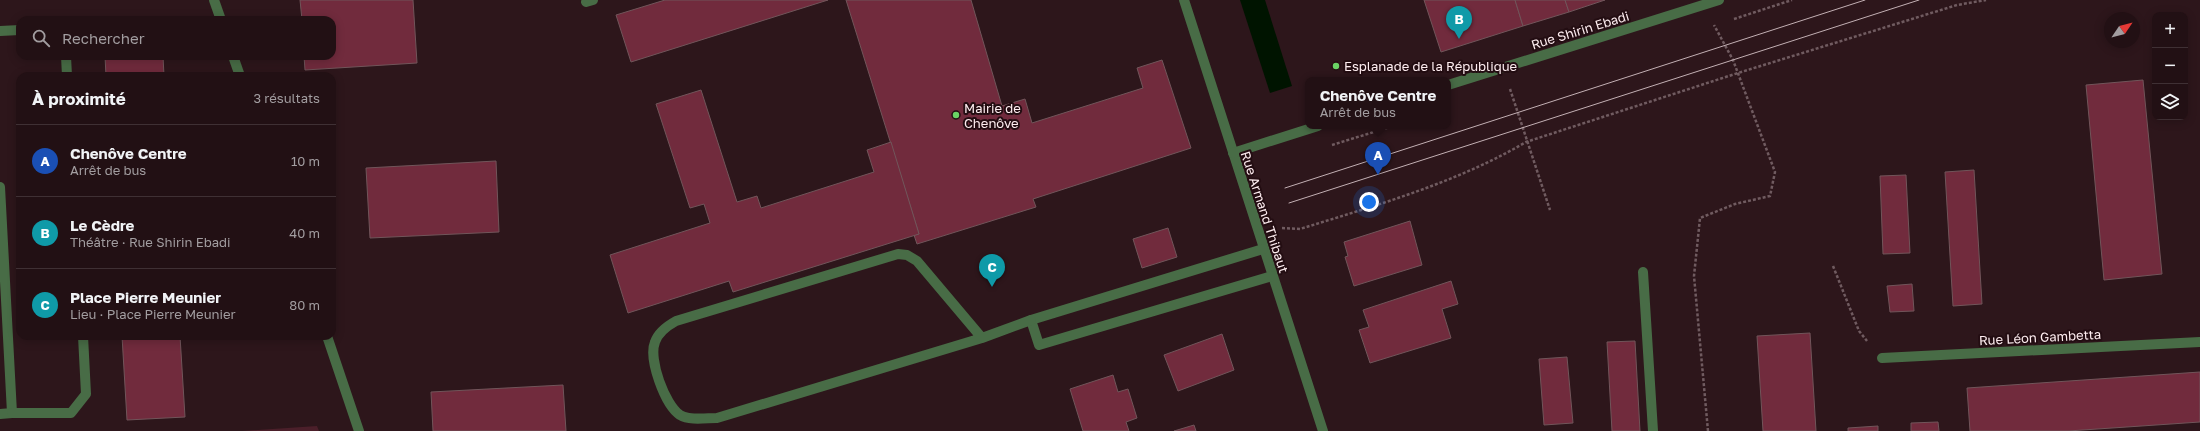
<!DOCTYPE html>
<html lang="fr">
<head>
<meta charset="utf-8">
<style>
  body { margin:0; font-family:"Golos Text",sans-serif; background:#2e1e22; color:#f1f3f6 }
  .controls { position:absolute; right:12px; top:12px; display:grid; overflow:hidden; border-radius:8px; box-shadow:0 2px 10px #0003 }
  .controls button { width:36px; height:36px; display:grid; place-items:center; padding:0; border:0; border-bottom:1px solid #3f3034; background:#221014; color:#f1f3f6; font:20px sans-serif }
  .compass { position:absolute; left:2104px; top:12px; width:36px; height:36px; border-radius:50%; background:#221014; box-shadow:0 2px 10px #0003; rotate:55deg }
  .you { position:absolute; left:1369px; top:202px; width:14px; height:14px; margin:-10px; border:3px solid #fff; border-radius:50%; background:#1a73e8; box-shadow:0 0 0 6px #1a73e833 }
  .badge { display:grid; place-items:center; width:26px; height:26px; border-radius:50%; background:#6ad364; color:#fff; font-size:13px; font-weight:700 }
  .pin { position:absolute; translate:-50% -33px; filter:drop-shadow(0 1px 2px #0008) }
  .pin::after { content:''; position:absolute; top:21px; width:14px; height:12px; background:inherit; clip-path:polygon(0 0,100% 0,50% 100%) }
  .popup { position:absolute; left:1305px; top:77px; width:146px; height:52px; box-sizing:border-box; display:grid; place-content:center; border-radius:8px; background:#221014; filter:drop-shadow(0 1px 3px #0005); font-size:13px; white-space:nowrap; color:#a29da0 }
  .popup b { font-size:15px; color:#f1f3f6 }
  .popup::after { content:''; position:absolute; left:50%; top:100%; margin-left:-8px; border:8px solid transparent; border-top-color:#221014 }
  .list { margin:0; padding:0; list-style:none }
  h2 { display:flex; justify-content:space-between; align-items:center; height:52px; margin:0; padding:0 16px; font-size:17px }
  h2 small { font-size:13px; font-weight:400; color:#a29da0 }
  .list li { display:grid; grid-template-columns:26px 1fr auto; gap:12px; align-items:center; box-sizing:border-box; height:72px; padding:0 16px; border-top:1px solid #3f3034 }
  .list b { display:block; font-size:15px; white-space:nowrap }
  .list p { margin:0; font-size:13px; white-space:nowrap; color:#a29da0 }
  .list em { font-size:13px; font-style:normal; color:#a29da0 }
  .icon { flex:none; width:22px; height:22px; fill:none; stroke:currentColor; stroke-width:2; stroke-linecap:round; stroke-linejoin:round }
  .map { position:relative; flex:none; width:2200px; height:431px; overflow:hidden }
  .search { position:absolute; background:#221014; box-shadow:0 2px 10px #0003; left:16px; top:16px; width:320px; height:44px; display:flex; align-items:center; gap:10px; box-sizing:border-box; padding:0 14px; border-radius:12px; color:#a29da0; font-size:15px }
  .panel { position:absolute; background:#221014; box-shadow:0 2px 10px #0003; left:16px; top:72px; width:320px; height:268px; border-radius:12px }
  .map>svg:first-child { display:block }
  .green { fill:#4b1f2a }
  .water { fill:#001400 }
  .building { fill:#712b3d; stroke:#71555a }
  .lines { fill:none; stroke-linecap:round; stroke-linejoin:round }
  .path { stroke:#705b60; stroke-width:2.5; stroke-dasharray:3 2; stroke-linecap:butt }
  .minor { stroke:#486c46; stroke-width:10 }
  .tram { stroke:#c3b0b4; stroke-width:1 }
  .poi-dot { fill:#6ad364; stroke:#230d12; stroke-width:1.5 }
  .labels { text-anchor:middle; dominant-baseline:central; stroke-width:4; stroke-linejoin:round; paint-order:stroke }
  .street-label { font-size:13px; fill:#feedf0; stroke:#230d12 }
  .poi-label { font-size:13px; fill:#feedf0; stroke:#230d12; text-anchor:start }
</style>
</head>
<body>
<div class="map">
<svg width="2200" height="431" viewBox="0 0 2200 431">
  <rect width="100%" height="100%" fill="#2d161b"/>
  <path class="green" d="M 317,426 L 319,431 L 242,431 Z"/>
  <path class="water" d="M 1240,0 L 1265,0 L 1292,86 L 1270,93 Z"/>
  <g class="building">
    <path d="M 300,0 L 413,0 L 417,63 L 305,70 L 304,56 L 332,56 L 332,20 L 302,20 Z"/>
    <path d="M 665,0 L 828,0 L 631,62 L 616,15 Z"/>
    <path d="M 846,0 L 971,0 L 1002,106 L 1025,99 L 1032,123 L 1143,88 L 1137,68 L 1162,60 L 1191,148 L 1033,199 L 1036,207 L 917,244 L 914,235 L 919,234 Z"/>
    <path d="M 1424,0 L 1515,0 L 1523,26 L 1441,52 Z"/>
    <path d="M 1515,0 L 1565,0 L 1569,12 L 1523,26 Z"/>
    <path d="M 1565,0 L 1605,0 L 1569,12 Z"/>
    <path d="M 105,56 L 163,56 L 164,76 L 106,76 Z"/>
    <path d="M 2143,80 L 2162,274 L 2104,280 L 2086,85 Z"/>
    <path d="M 701,90 L 737,202 L 757,196 L 761,208 L 874,172 L 867,150 L 891,142 L 919,234 L 733,292 L 729,281 L 628,313 L 610,255 L 710,223 L 704,204 L 690,208 L 656,104 Z"/>
    <path d="M 496,161 L 499,232 L 370,238 L 366,168 Z"/>
    <path d="M 1974,170 L 1982,304 L 1953,306 L 1945,172 Z"/>
    <path d="M 1906,175 L 1910,253 L 1883,254 L 1880,176 Z"/>
    <path d="M 1410,221 L 1422,265 L 1354,286 L 1345,257 L 1348,256 L 1344,242 Z"/>
    <path d="M 1168,228 L 1177,257 L 1142,268 L 1133,239 Z"/>
    <path d="M 1451,281 L 1458,304 L 1442,309 L 1451,338 L 1370,363 L 1359,330 L 1369,327 L 1363,310 Z"/>
    <path d="M 1912,284 L 1914,311 L 1890,312 L 1887,286 Z"/>
    <path d="M 1810,333 L 1816,431 L 1763,431 L 1757,336 Z"/>
    <path d="M 1222,334 L 1234,370 L 1178,391 L 1164,355 Z"/>
    <path d="M 122,336 L 180,336 L 185,417 L 127,420 Z"/>
    <path d="M 1635,341 L 1640,431 L 1612,431 L 1607,342 Z"/>
    <path d="M 1567,357 L 1573,423 L 1544,425 L 1539,359 Z"/>
    <path d="M 2200,372 L 2200,422 L 2068,431 L 1970,431 L 1967,388 Z"/>
    <path d="M 1113,375 L 1118,392 L 1128,389 L 1137,418 L 1126,422 L 1129,431 L 1083,431 L 1070,389 Z"/>
    <path d="M 563,385 L 566,431 L 433,431 L 431,392 Z"/>
    <path d="M 1938,422 L 1939,431 L 1911,431 L 1911,423 Z"/>
    <path d="M 1194,425 L 1196,431 L 1174,431 Z"/>
    <path d="M 1878,426 L 1878,431 L 1848,431 L 1848,428 Z"/>
  </g>
  <g class="lines">
    <g class="path">
      <path d="M 1734,19 L 1792,0"/>
      <path d="M 1510,89 L 1550,210"/>
      <path d="M 1332,145 L 1393,126"/>
      <path d="M 1282,228 L 1300,229 C 1377,205 1456,183 1526,142 L 1738,73 L 1957,5 L 1986,0"/>
      <path d="M 1833,266 L 1859,331 L 1867,341"/>
      <path d="M 1708,431 L 1694,276 L 1700,218 L 1735,204 L 1770,196 L 1775,172 L 1733,60 L 1714,25"/>
    </g>
    <g class="minor">
      <path d="M 214,0 L 221,20"/>
      <path d="M 1184,0 L 1323,431"/>
      <path d="M 586,2 L 593,0"/>
      <path d="M 0,31 L 20,30"/>
      <path d="M 66,56 L 67,76"/>
      <path d="M 233,56 L 240,76"/>
      <path d="M 1448,85 L 1719,0"/>
      <path d="M 1233,153 L 1318,126"/>
      <path d="M 0,187 L 12,413 L 0,414"/>
      <path d="M 1263,249 L 1031,320 L 1039,345 L 1272,276"/>
      <path d="M 1643,272 L 1653,431"/>
      <path d="M 327,336 L 359,431"/>
      <path d="M 982,338 L 717,418 C 706,418 690,421 680,415 C 665,405 648,359 655,342 C 658,333 667,326 676,321 L 898,254 L 907,255 L 917,261 L 982,338 L 1031,320"/>
      <path d="M 1882,358 L 2200,342"/>
      <path d="M 12,413 L 71,413 L 86,394 L 83,336"/>
    </g>
    <g class="tram">
      <path d="M 1285,188 L 1865,0"/>
      <path d="M 1289,203 L 1919,0"/>
    </g>
  </g>
  <g class="poi-dot">
    <circle cx="1336" cy="66" r="4"/>
    <circle cx="956" cy="115" r="4"/>
  </g>
  <g class="labels">
    <g class="street-label">
      <text transform="translate(1580 30) rotate(-17)">Rue Shirin Ebadi</text>
      <text transform="translate(1265 212) rotate(72)">Rue Armand Thibaut</text>
      <text transform="translate(2040 337) rotate(-3)">Rue Léon Gambetta</text>
    </g>
    <g class="poi-label">
      <text x="1344" y="66">Esplanade de la République</text>
      <text x="964" y="108">Mairie de<tspan x="964" dy="15">Chenôve</tspan></text>
    </g>
  </g>
</svg>
<div class="controls">
<button>+</button>
<button>−</button>
<button><svg class="icon" aria-label="layers" viewBox="0 0 24 24"><path d="M12 4l9 5-9 5-9-5zM3 14l9 5 9-5"/></svg></button>
</div>
<svg class="compass" viewBox="-18 -18 36 36"><path d="M0-13l5 13h-10z" fill="#e53935"/><path d="M0 13l5-13h-10z" fill="#a29da0"/></svg>
<div class="you"></div>
<div class="pin badge" style="left:1378px;top:175px;background:#1a4fb4">A</div>
<div class="popup"><b>Chenôve Centre</b>Arrêt de bus</div>
<div class="pin badge" style="left:1459px;top:39px;background:#0f9aa8">B</div>
<div class="pin badge" style="left:992px;top:287px;background:#0f9aa8">C</div>
<div class="search"><svg class="icon" aria-label="search" viewBox="0 0 24 24"><circle cx="10" cy="10" r="6"/><path d="M15 15l6 6"/></svg>Rechercher</div>
<section class="panel">
<h2>À proximité<small>3 résultats</small></h2>
<ul class="list">
<li><span class="badge" style="background:#1a4fb4">A</span><div><b>Chenôve Centre</b><p>Arrêt de bus</p></div><em>10 m</em></li>
<li><span class="badge" style="background:#0f9aa8">B</span><div><b>Le Cèdre</b><p>Théâtre · Rue Shirin Ebadi</p></div><em>40 m</em></li>
<li><span class="badge" style="background:#0f9aa8">C</span><div><b>Place Pierre Meunier</b><p>Lieu · Place Pierre Meunier</p></div><em>80 m</em></li>
</ul>
</section>
</div>
</body>
</html>
